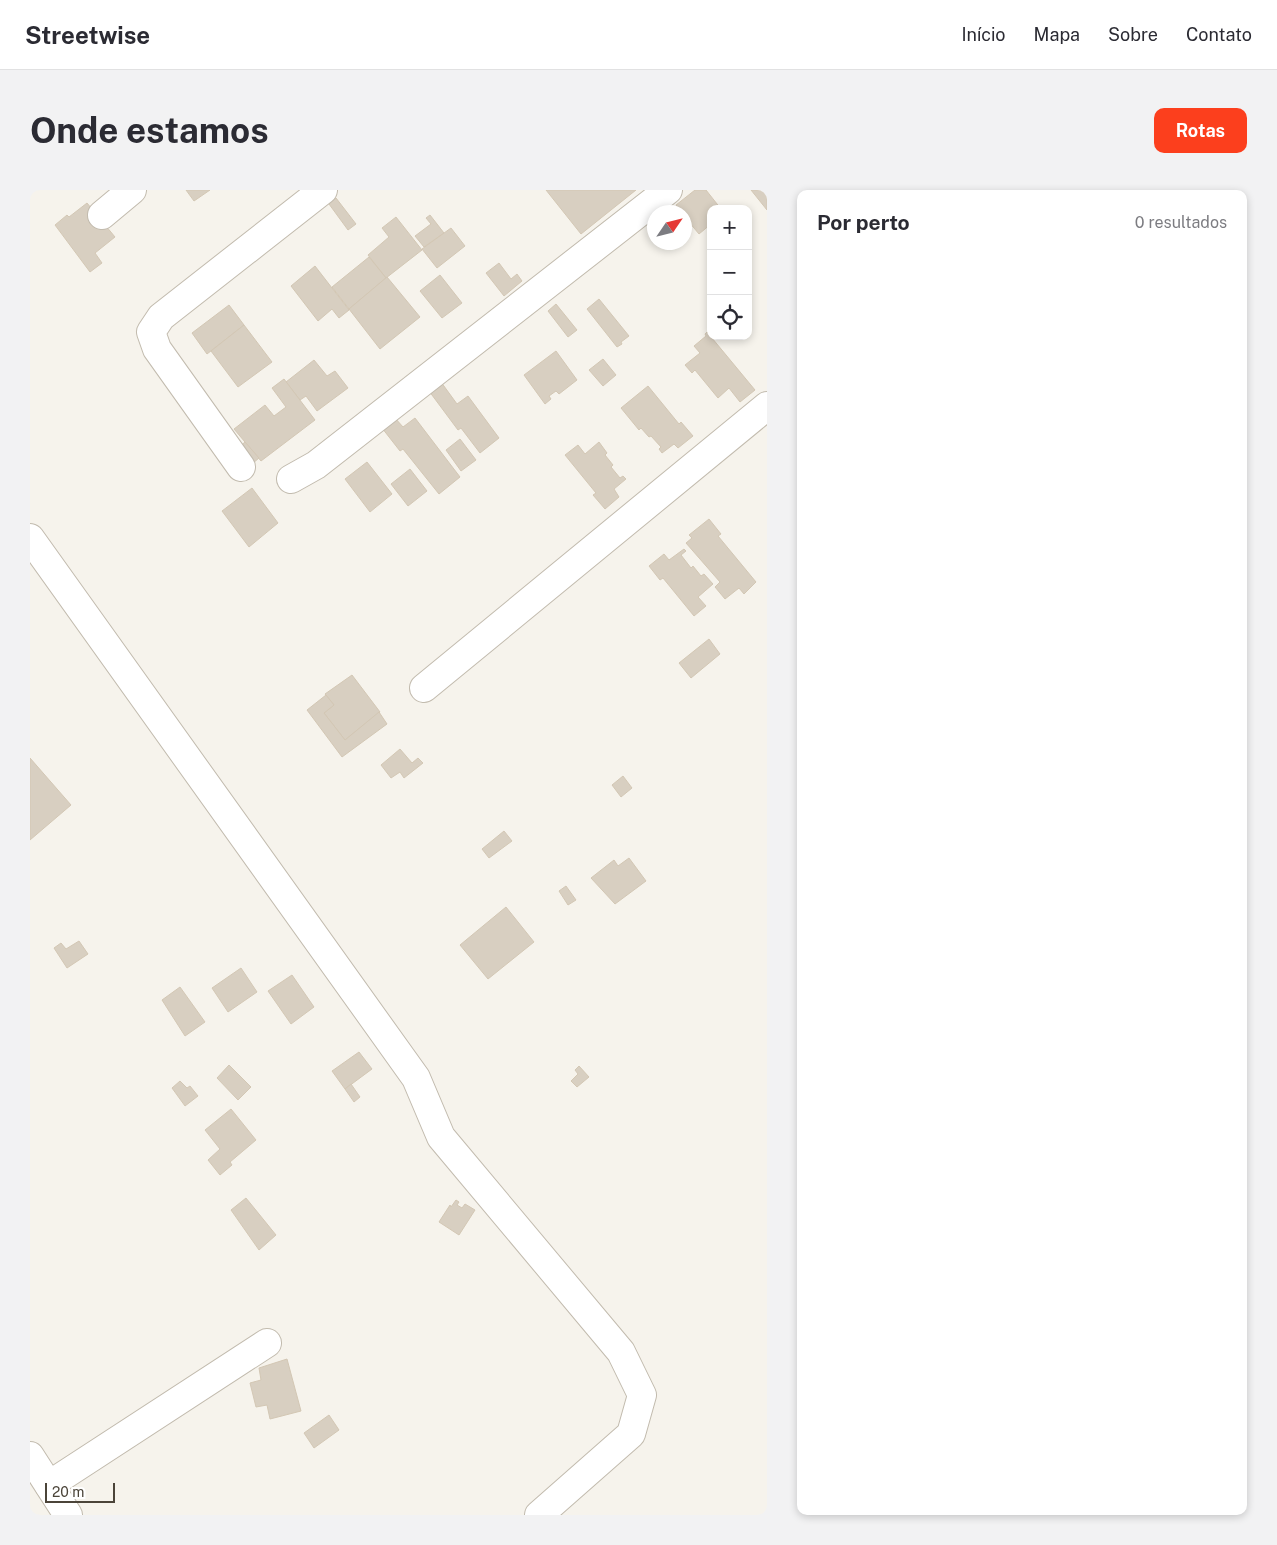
<!DOCTYPE html>
<html lang="pt">
<head>
<meta charset="utf-8">
<style>
  body { margin:0; font-family:"Public Sans",sans-serif; background:#f2f2f3; color:#2b2b33 }
  .controls { position:absolute; right:15px; top:15px; display:grid; overflow:hidden; border-radius:10px; box-shadow:0 2px 8px #0003 }
  .controls button { width:45px; height:45px; display:grid; place-items:center; padding:0; border:0; border-bottom:1px solid #e1e1e2; background:#fff; color:#2b2b33; font:25px sans-serif }
  .compass { position:absolute; left:617px; top:15px; width:45px; height:45px; border-radius:50%; background:#fff; box-shadow:0 2px 8px #0003; rotate:55deg }
  .scale { position:absolute; left:15px; bottom:12px; width:70px; box-sizing:border-box; padding-left:5px; border:2px solid #4b4439; border-top:0; font-size:14px; line-height:18px; white-space:nowrap; color:#4b4439; -webkit-text-stroke:4px #fff; paint-order:stroke }
  .list { margin:0; padding:0; list-style:none }
  h2 { display:flex; justify-content:space-between; align-items:center; height:65px; margin:0; padding:0 20px; font-size:21px }
  h2 small { font-size:16px; font-weight:400; color:#7c7c81 }
  .icon { flex:none; width:28px; height:28px; fill:none; stroke:currentColor; stroke-width:2; stroke-linecap:round; stroke-linejoin:round }
  .map { position:relative; flex:none; width:737px; height:1325px; overflow:hidden; border-radius:10px }
  header { display:flex; align-items:center; gap:30px; box-sizing:border-box; height:70px; padding:0 25px; background:#fff; border-bottom:1px solid #e1e1e2 }
  header strong { font-size:24px }
  nav { display:flex; gap:28px; margin-inline-start:auto; font-size:18px }
  .intro { display:flex; align-items:center; justify-content:space-between; box-sizing:border-box; height:120px; padding:0 30px }
  h1 { margin:0; font-size:35px }
  .button { padding:12px 22px; border-radius:10px; background:#fc3f1d; color:#fff; font-size:18px; font-weight:700 }
  main { display:flex; gap:30px; padding:0 30px }
  aside { flex:1; background:#fff; border-radius:10px; box-shadow:0 2px 8px #0003 }
  .map>svg:first-child { display:block }
  .building { fill:#d8cfc1; stroke:#d3c7b4 }
  .lines { fill:none; stroke-linecap:round; stroke-linejoin:round }
  .minor-casing { stroke:#c2bbae; stroke-width:30 }
  .minor { stroke:#fff; stroke-width:28 }
</style>
</head>
<body>
<header>
<strong>Streetwise</strong>
<nav><a>Início</a><a>Mapa</a><a>Sobre</a><a>Contato</a></nav>
</header>
<div class="intro"><h1>Onde estamos</h1><a class="button">Rotas</a></div>
<main>
<div class="map">
<svg width="737" height="1325" viewBox="0 0 737 1325">
  <rect width="100%" height="100%" fill="#f6f3ec"/>
  <g class="building">
    <path d="M 156,0 L 180,0 L 164,11 Z"/>
    <path d="M 516,0 L 606,0 L 551,44 Z"/>
    <path d="M 665,0 L 676,0 L 691,19 L 681,19 L 681,34 L 669,44 L 654,26 L 654,22 L 652,22 L 646,15 Z"/>
    <path d="M 721,0 L 737,0 L 737,20 Z"/>
    <path d="M 306,8 L 326,34 L 318,40 L 299,14 Z"/>
    <path d="M 57,13 L 85,47 L 65,63 L 72,73 L 60,82 L 25,35 L 37,25 L 39,27 Z"/>
    <path d="M 400,25 L 414,43 L 394,57 L 385,46 L 401,34 L 396,28 Z"/>
    <path d="M 366,27 L 392,60 L 356,88 L 338,65 L 359,47 L 352,38 Z"/>
    <path d="M 421,38 L 435,56 L 407,78 L 392,59 Z"/>
    <path d="M 339,67 L 356,88 L 319,119 L 302,97 Z"/>
    <path d="M 469,73 L 481,89 L 487,84 L 492,91 L 474,106 L 456,83 Z"/>
    <path d="M 285,76 L 319,120 L 309,128 L 302,119 L 288,131 L 261,96 Z"/>
    <path d="M 410,85 L 432,113 L 412,128 L 390,101 Z"/>
    <path d="M 357,87 L 390,127 L 350,159 L 319,119 Z"/>
    <path d="M 569,109 L 599,146 L 591,152 L 592,154 L 587,157 L 557,119 Z"/>
    <path d="M 526,114 L 547,140 L 538,147 L 518,121 Z"/>
    <path d="M 199,115 L 214,135 L 177,164 L 162,143 Z"/>
    <path d="M 214,135 L 242,172 L 208,197 L 181,161 Z"/>
    <path d="M 677,142 L 725,200 L 710,212 L 699,198 L 688,208 L 665,180 L 662,183 L 655,175 L 670,163 L 664,156 L 676,146 L 675,144 Z"/>
    <path d="M 526,161 L 547,190 L 529,204 L 526,201 L 519,206 L 521,209 L 515,214 L 494,185 Z"/>
    <path d="M 573,169 L 586,185 L 573,196 L 559,180 Z"/>
    <path d="M 284,170 L 297,186 L 305,181 L 318,198 L 287,221 L 276,206 L 270,210 L 256,192 Z"/>
    <path d="M 254,189 L 285,230 L 231,271 L 204,239 L 235,215 L 244,226 L 256,217 L 242,198 Z"/>
    <path d="M 411,192 L 427,214 L 438,206 L 469,248 L 450,263 L 431,238 L 428,240 L 399,201 Z"/>
    <path d="M 618,196 L 649,234 L 651,232 L 663,246 L 648,258 L 644,254 L 632,263 L 629,259 L 631,257 L 621,246 L 619,247 L 611,238 L 609,240 L 591,218 Z"/>
    <path d="M 365,228 L 373,237 L 385,228 L 430,287 L 409,304 L 373,259 L 370,261 L 352,238 Z"/>
    <path d="M 430,249 L 446,270 L 431,281 L 416,260 Z"/>
    <path d="M 215,252 L 229,268 L 215,280 L 219,287 L 216,290 L 199,266 Z"/>
    <path d="M 569,252 L 577,263 L 575,265 L 583,275 L 581,277 L 590,288 L 593,286 L 596,289 L 584,299 L 589,307 L 575,319 L 563,305 L 566,303 L 535,265 L 548,255 L 555,264 Z"/>
    <path d="M 337,272 L 362,304 L 340,322 L 315,289 Z"/>
    <path d="M 380,279 L 397,301 L 378,316 L 361,294 Z"/>
    <path d="M 222,298 L 248,333 L 219,357 L 192,321 Z"/>
    <path d="M 679,329 L 691,344 L 688,346 L 726,392 L 714,404 L 709,398 L 695,409 L 685,397 L 690,392 L 656,353 L 662,348 L 659,345 Z"/>
    <path d="M 654,359 L 656,361 L 651,365 L 661,378 L 663,376 L 671,386 L 674,384 L 683,394 L 668,407 L 676,416 L 664,426 L 633,388 L 630,390 L 619,376 L 634,364 L 639,370 Z"/>
    <path d="M 679,449 L 690,464 L 661,488 L 649,473 Z"/>
    <path d="M 322,485 L 350,522 L 315,550 L 294,523 L 304,515 L 295,504 Z"/>
    <path d="M 296,505 L 304,515 L 294,523 L 315,550 L 349,522 L 357,534 L 312,567 L 277,520 Z"/>
    <path d="M 370,559 L 382,573 L 388,568 L 393,573 L 374,588 L 370,582 L 361,588 L 351,575 Z"/>
    <path d="M 0,568 L 41,615 L 0,650 Z"/>
    <path d="M 593,586 L 602,598 L 591,607 L 582,595 Z"/>
    <path d="M 474,641 L 482,651 L 459,668 L 452,659 Z"/>
    <path d="M 599,668 L 616,691 L 585,714 L 561,688 L 584,670 L 588,676 Z"/>
    <path d="M 536,696 L 546,710 L 538,715 L 529,701 Z"/>
    <path d="M 476,717 L 504,752 L 458,789 L 430,755 Z"/>
    <path d="M 49,751 L 58,764 L 37,778 L 24,758 L 31,753 L 36,759 Z"/>
    <path d="M 211,778 L 227,802 L 198,822 L 182,798 Z"/>
    <path d="M 262,785 L 284,817 L 261,834 L 238,801 Z"/>
    <path d="M 150,797 L 175,832 L 155,846 L 132,810 Z"/>
    <path d="M 329,862 L 342,879 L 315,899 L 302,881 Z"/>
    <path d="M 199,875 L 221,897 L 208,910 L 187,888 Z"/>
    <path d="M 549,876 L 559,887 L 547,897 L 541,891 L 548,884 L 545,880 Z"/>
    <path d="M 150,891 L 157,898 L 160,896 L 168,906 L 155,916 L 142,898 Z"/>
    <path d="M 321,894 L 330,907 L 324,912 L 315,899 Z"/>
    <path d="M 201,919 L 226,950 L 200,972 L 202,975 L 190,985 L 178,970 L 190,959 L 175,940 Z"/>
    <path d="M 216,1008 L 246,1045 L 229,1060 L 201,1020 Z"/>
    <path d="M 426,1010 L 429,1012 L 427,1015 L 432,1018 L 435,1014 L 445,1020 L 429,1045 L 409,1032 L 420,1015 L 421,1017 Z"/>
    <path d="M 257,1169 L 271,1221 L 240,1229 L 237,1215 L 226,1217 L 220,1193 L 231,1190 L 229,1178 Z"/>
    <path d="M 299,1225 L 309,1240 L 284,1258 L 274,1243 Z"/>
  </g>
  <g class="lines">
    <defs>
      <g id="minor">
        <path d="M 72,25 L 102,0"/>
        <path d="M 211,277 L 127,159 L 121,142 L 131,127 L 293,0"/>
        <path d="M 261,289 L 286,275 L 638,0"/>
        <path d="M 0,348 L 386,888 L 411,947 L 591,1162 L 612,1205 L 601,1244 L 509,1325"/>
        <path d="M 394,498 L 737,216"/>
        <path d="M 0,1266 L 38,1325"/>
        <path d="M 19,1295 L 237,1153"/>
      </g>
    </defs>
    <use href="#minor" class="minor-casing"/>
    <use href="#minor" class="minor"/>
  </g>
</svg>
<div class="controls">
<button>+</button>
<button>−</button>
<button><svg class="icon" aria-label="locate" viewBox="0 0 24 24"><circle cx="12" cy="12" r="6"/><path d="M12 2v4M12 18v4M2 12h4M18 12h4"/></svg></button>
</div>
<svg class="compass" viewBox="-18 -18 36 36"><path d="M0-13l5 13h-10z" fill="#e53935"/><path d="M0 13l5-13h-10z" fill="#7c7c81"/></svg>
<div class="scale">20 m</div>
</div>
<aside>
<h2>Por perto<small>0 resultados</small></h2>
<ul class="list">
</ul>
</aside>
</main>
</body>
</html>
